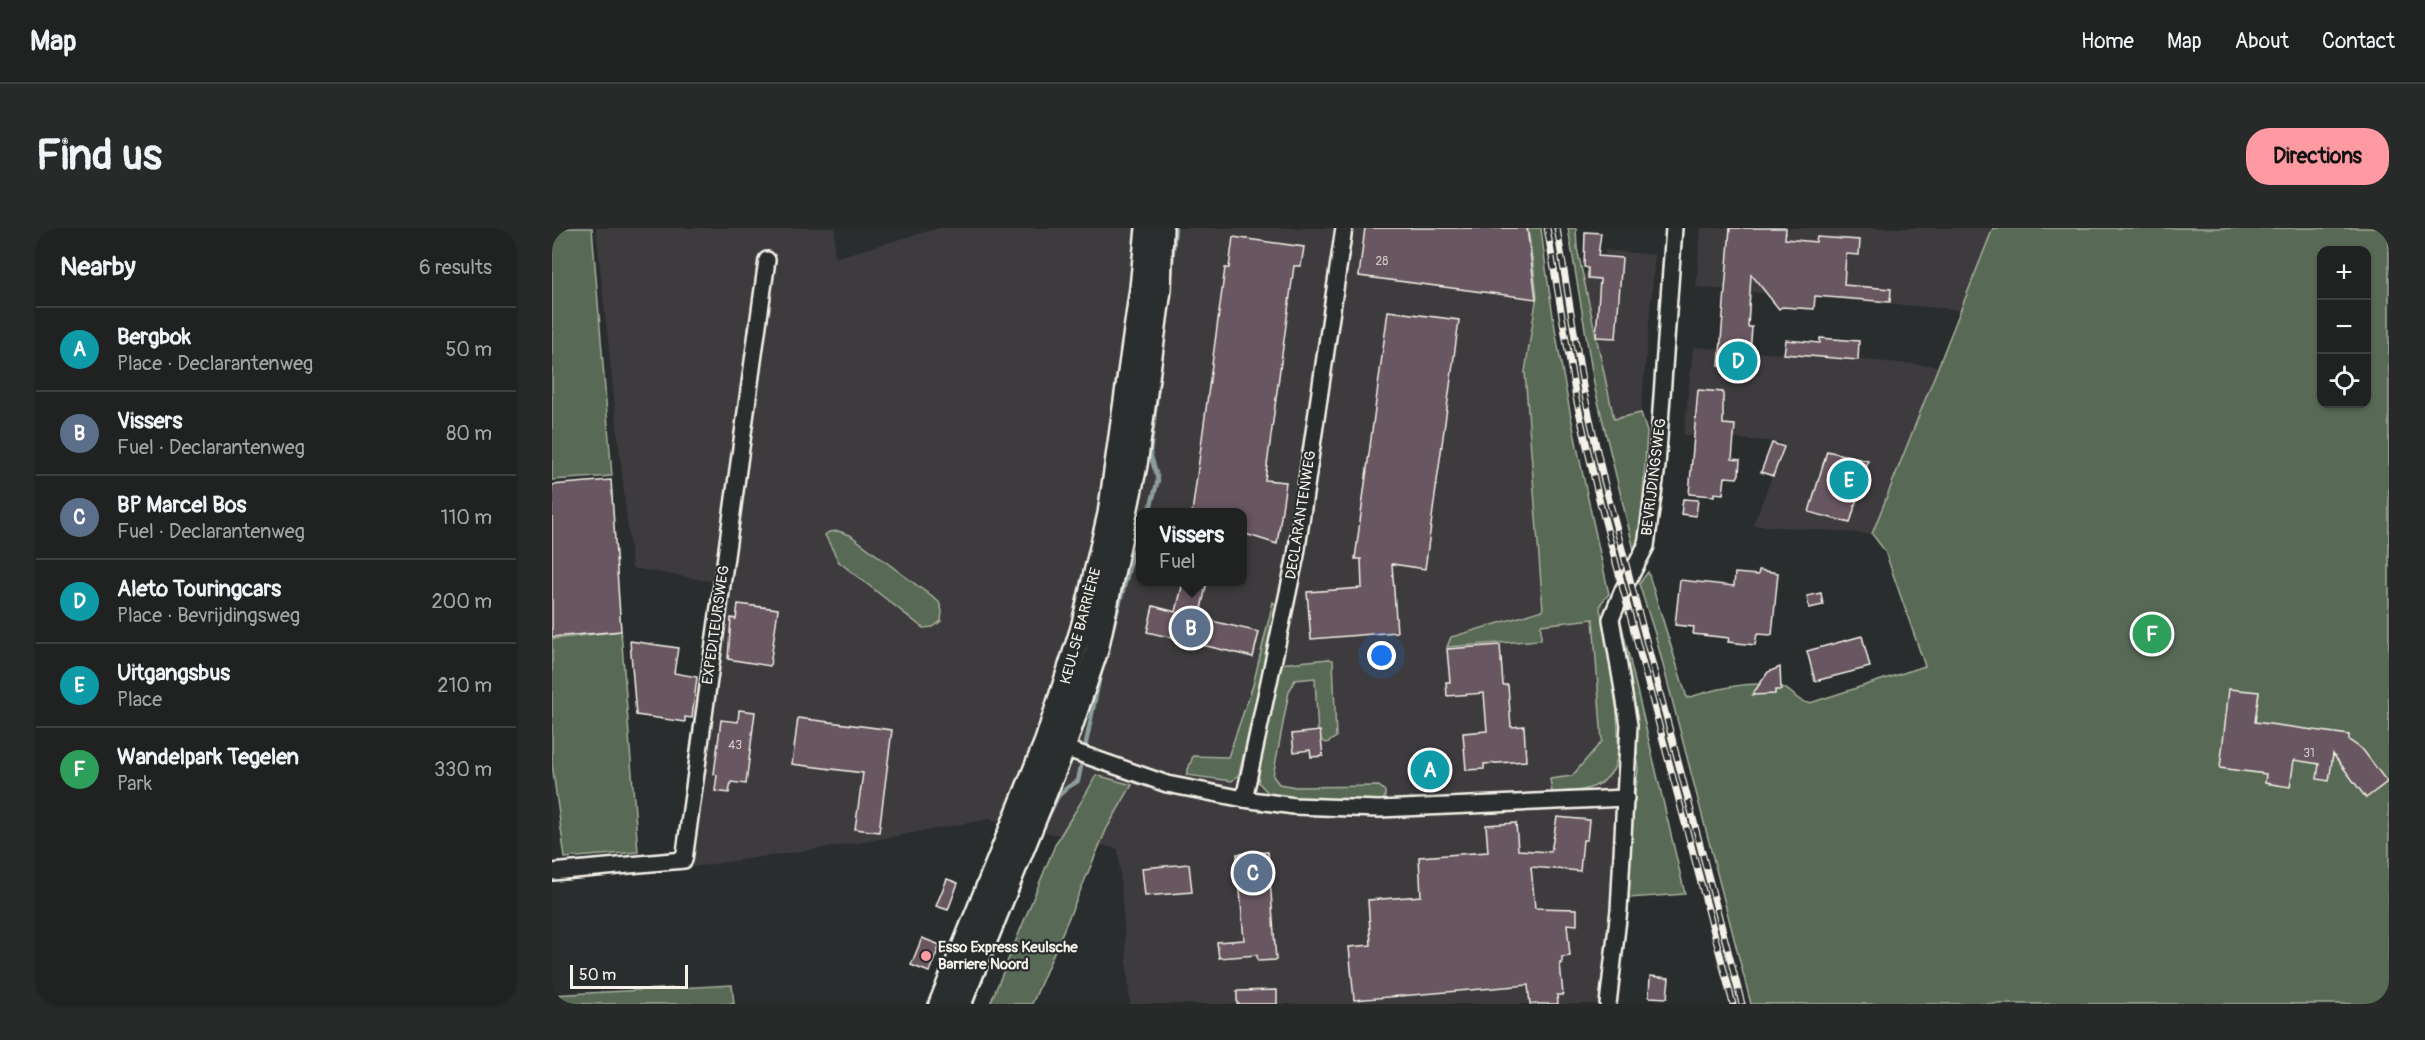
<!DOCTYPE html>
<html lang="en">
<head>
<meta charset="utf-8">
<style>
  body { margin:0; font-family:Pangolin,sans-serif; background:#282a2a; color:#f1f3f6 }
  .controls { position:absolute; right:18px; top:18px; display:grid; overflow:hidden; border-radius:12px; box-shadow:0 2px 4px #0004 }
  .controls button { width:54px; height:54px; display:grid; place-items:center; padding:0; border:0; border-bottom:2px solid #3d3f40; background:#202222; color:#f1f3f6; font:30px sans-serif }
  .scale { position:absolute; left:18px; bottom:15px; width:118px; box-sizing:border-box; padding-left:6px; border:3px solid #f4f1e8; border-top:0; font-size:16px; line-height:21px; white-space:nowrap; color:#f4f1e8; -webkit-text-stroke:4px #2a2d2e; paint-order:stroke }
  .you { position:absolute; left:830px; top:428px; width:21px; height:21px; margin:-15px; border:4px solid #fff; border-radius:50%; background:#1a73e8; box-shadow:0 0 0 9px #1a73e833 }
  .badge { display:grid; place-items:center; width:39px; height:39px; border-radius:50%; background:#ff9aa2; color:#fff; font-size:20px; font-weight:700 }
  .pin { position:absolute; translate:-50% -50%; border:3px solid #fff; box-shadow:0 2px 6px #0006 }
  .popup { position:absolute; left:584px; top:280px; width:111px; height:78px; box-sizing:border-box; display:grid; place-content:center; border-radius:12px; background:#202222; filter:drop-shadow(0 2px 4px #0005); font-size:20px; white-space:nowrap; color:#a2a4a5 }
  .popup b { font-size:22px; color:#f1f3f6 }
  .popup::after { content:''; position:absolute; left:50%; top:100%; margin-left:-12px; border:12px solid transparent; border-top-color:#202222 }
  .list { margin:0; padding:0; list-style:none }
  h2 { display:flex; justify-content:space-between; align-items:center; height:78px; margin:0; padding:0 24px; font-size:26px }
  h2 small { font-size:20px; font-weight:400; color:#a2a4a5 }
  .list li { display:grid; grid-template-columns:39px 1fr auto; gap:18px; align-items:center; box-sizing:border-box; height:84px; padding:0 24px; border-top:2px solid #3d3f40 }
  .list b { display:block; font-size:22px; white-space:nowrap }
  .list p { margin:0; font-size:20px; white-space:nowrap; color:#a2a4a5 }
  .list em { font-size:20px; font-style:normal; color:#a2a4a5 }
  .icon { flex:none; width:33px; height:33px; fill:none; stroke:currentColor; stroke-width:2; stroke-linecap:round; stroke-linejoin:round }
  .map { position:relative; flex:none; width:1837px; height:776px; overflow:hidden; border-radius:24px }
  header { display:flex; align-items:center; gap:36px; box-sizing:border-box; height:84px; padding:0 30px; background:#202222; border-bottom:2px solid #3d3f40 }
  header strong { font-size:28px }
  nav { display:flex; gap:33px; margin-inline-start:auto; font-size:21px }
  .intro { display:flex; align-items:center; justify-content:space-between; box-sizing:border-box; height:144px; padding:0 36px }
  h1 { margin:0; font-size:42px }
  .button { padding:15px 27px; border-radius:24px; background:#ff9aa2; color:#111; font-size:21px; font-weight:700 }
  main { display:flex; gap:36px; padding:0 36px }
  aside { flex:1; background:#202222; border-radius:24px; box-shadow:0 2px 4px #0004 }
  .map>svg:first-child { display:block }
  .built { fill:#3d3a3d; fill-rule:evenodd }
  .green { fill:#596a54; stroke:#a6ae9e; stroke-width:1.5; fill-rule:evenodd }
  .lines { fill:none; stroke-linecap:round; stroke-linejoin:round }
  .stream { stroke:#8c9c9d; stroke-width:4.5 }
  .building { fill:#685761; stroke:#f4f1e8; stroke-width:1.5 }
  .street-casing { stroke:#f4f1e8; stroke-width:20 }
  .secondary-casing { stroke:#f4f1e8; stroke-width:26 }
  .street { stroke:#2a2d2e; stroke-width:15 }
  .secondary { stroke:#2a2d2e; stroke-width:21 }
  .rail-casing { stroke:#f4f1e8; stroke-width:7 }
  .rail { stroke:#2a2d2e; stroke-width:4.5; stroke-dasharray:14; stroke-linecap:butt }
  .poi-dot { fill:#ff9aa2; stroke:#2a2d2e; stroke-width:2 }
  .labels { text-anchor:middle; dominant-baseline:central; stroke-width:4.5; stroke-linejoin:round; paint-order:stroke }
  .number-label { font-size:12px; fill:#d1cac6 }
  .street-label { font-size:15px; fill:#f4f1e8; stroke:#2a2d2e }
  .poi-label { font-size:15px; font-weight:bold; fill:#f4f1e8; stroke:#2a2d2e; text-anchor:start }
</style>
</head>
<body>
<header>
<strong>Map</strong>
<nav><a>Home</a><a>Map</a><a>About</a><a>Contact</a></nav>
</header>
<div class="intro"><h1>Find us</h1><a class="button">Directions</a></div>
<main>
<aside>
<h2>Nearby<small>6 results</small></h2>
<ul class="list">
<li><span class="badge" style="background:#0f9aa8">A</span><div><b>Bergbok</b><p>Place · Declarantenweg</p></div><em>50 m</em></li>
<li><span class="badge" style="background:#5c6f8a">B</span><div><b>Vissers</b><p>Fuel · Declarantenweg</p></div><em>80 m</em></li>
<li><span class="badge" style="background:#5c6f8a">C</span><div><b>BP Marcel Bos</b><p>Fuel · Declarantenweg</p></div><em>110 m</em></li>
<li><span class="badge" style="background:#0f9aa8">D</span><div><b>Aleto Touringcars</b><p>Place · Bevrijdingsweg</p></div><em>200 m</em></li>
<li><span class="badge" style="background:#0f9aa8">E</span><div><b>Uitgangsbus</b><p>Place</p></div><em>210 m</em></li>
<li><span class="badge" style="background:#2e9e5b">F</span><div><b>Wandelpark Tegelen</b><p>Park</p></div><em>330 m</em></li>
</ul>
</aside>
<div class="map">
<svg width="1837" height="776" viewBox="0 0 1837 776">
  <rect width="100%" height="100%" fill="#2a2d2e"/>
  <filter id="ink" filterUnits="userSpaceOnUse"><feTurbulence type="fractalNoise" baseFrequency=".0167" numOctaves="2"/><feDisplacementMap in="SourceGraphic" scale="12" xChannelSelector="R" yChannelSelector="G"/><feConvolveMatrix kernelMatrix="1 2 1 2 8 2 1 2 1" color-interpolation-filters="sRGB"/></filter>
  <g filter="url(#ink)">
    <g class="built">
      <path d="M 44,0 L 283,0 L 282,30 L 387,0 L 976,0 L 985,67 L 973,144 L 1046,327 L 1071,497 L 1062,666 L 1046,776 L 578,776 L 566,621 L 438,591 L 312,614 L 141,639 L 137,633 L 143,566 L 181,357 L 80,340 ZM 588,284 L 690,284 L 690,354 L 588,354 Z"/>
      <path d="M 1149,0 L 1444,0 L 1409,82 L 1144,59 Z"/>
      <path d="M 1053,22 L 1103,27 L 1089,185 L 1062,192 L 1031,49 L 1032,46 L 1051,47 Z"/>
      <path d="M 1141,119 L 1386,138 L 1320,306 L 1201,297 L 1232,218 L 1227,214 L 1132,207 Z"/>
    </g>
    <g class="green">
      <path d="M 0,0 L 40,0 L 60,248 L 0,252 Z"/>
      <path d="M 976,0 L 989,0 C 1003,124 1030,245 1057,366 L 1049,375 L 1048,382 C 1056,410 1075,519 1061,542 C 1048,564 1022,564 1000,564 L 998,551 L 1020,548 L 1050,513 L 1041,391 L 989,397 L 989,412 L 895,419 L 899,409 L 991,382 L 973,144 L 985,67 Z"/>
      <path d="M 1016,0 L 1024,0 L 1025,20 L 1062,191 L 1089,185 L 1095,204 L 1089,298 L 1082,322 L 1043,161 Z"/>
      <path d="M 1441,0 L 1837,0 L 1837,776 L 1199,776 L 1103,406 L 1087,356 L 1096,344 L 1135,470 C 1160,462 1200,452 1227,458 C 1240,460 1244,475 1258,475 L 1373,438 L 1333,323 L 1320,306 ZM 1770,22 L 1814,22 L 1814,176 L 1770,176 Z"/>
      <path d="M 286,303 L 298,307 L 387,374 L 390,383 L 389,393 L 381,399 L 371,400 L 287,334 L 273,307 L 277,304 Z"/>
      <path d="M 721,374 L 726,378 L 687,546 L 680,553 L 634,547 L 641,528 L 676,529 L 701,457 Z"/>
      <path d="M 1068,390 L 1133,666 L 1077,670 L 1081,585 L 1086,543 L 1085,516 L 1066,399 Z"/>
      <path d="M 69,403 L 86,624 L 13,630 L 0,536 L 0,411 Z"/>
      <path d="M 777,431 L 781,432 L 784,509 L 775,515 L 769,513 L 766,507 L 763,450 L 743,452 L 737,464 L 721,548 L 727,556 L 744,559 L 827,558 L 833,563 L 833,569 L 828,577 L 722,571 L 706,554 L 710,516 L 727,436 Z"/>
      <path d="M 544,547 L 580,557 L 555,600 L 480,776 L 438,776 L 503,617 C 516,593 532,572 544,547 Z"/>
      <path d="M 180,757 L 182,776 L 0,776 L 0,767 Z"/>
    </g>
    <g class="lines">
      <g class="stream">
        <path d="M 618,57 L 623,0"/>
        <path d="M 597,284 L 606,252 L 598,225 L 610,122"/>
        <path d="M 558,410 L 582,322 L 588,316"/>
        <path d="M 420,776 L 490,601 L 506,568 L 516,559 L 526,553 L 550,438"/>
      </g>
    </g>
    <g class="building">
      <path d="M 813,0 L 975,0 L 984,71 L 807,48 Z"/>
      <path d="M 1178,0 L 1234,0 L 1233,11 L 1264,14 L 1265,9 L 1308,12 L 1307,27 L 1294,26 L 1292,57 L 1339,61 L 1338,74 L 1263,68 L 1262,81 L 1230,79 L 1227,81 L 1199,46 L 1196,99 L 1200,99 L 1198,126 L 1204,127 L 1203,141 L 1167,138 Z"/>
      <path d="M 1033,4 L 1049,5 L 1046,28 L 1070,30 L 1064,110 L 1044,109 L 1048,51 L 1036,50 L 1036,40 L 1032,39 Z"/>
      <path d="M 681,9 L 752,19 L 749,38 L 742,38 L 713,252 L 734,254 L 725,316 L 690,305 L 690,285 L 640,285 L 673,40 L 677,40 Z"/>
      <path d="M 836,83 L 907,92 L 873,341 L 840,336 L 845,404 L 759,411 L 755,364 L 810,360 L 809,331 L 803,331 Z"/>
      <path d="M 1268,110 L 1307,113 L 1306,132 L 1232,126 L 1234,112 L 1268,115 Z"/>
      <path d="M 1146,162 L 1171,164 L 1171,196 L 1183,197 L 1180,231 L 1188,232 L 1187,246 L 1185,250 L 1173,249 L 1171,266 L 1162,265 L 1162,268 L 1137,266 Z"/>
      <path d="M 1220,215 L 1232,219 L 1221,248 L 1209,244 Z"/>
      <path d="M 1275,223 L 1316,233 L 1298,295 L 1257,284 Z"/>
      <path d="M 59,252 L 69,403 L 0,409 L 0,257 Z"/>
      <path d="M 1131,271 L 1146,272 L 1144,288 L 1129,286 Z"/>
      <path d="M 1207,342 L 1226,345 L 1220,407 L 1205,406 L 1203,417 L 1176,414 L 1177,410 L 1141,406 L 1142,399 L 1123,397 L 1128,352 L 1182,358 L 1183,345 L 1206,347 Z"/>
      <path d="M 631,354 L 655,354 L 647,390 L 707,404 L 701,429 L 595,404 L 601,378 L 624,384 Z"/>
      <path d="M 1269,365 L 1271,377 L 1257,380 L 1255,368 Z"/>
      <path d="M 186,376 L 226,381 L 218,438 L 176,431 L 179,390 L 184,391 Z"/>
      <path d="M 1310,408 L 1318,439 L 1263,453 L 1255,423 Z"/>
      <path d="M 78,413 L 126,420 L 122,445 L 145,449 L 140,490 L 133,489 L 133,494 L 84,487 Z"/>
      <path d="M 948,417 L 951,457 L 956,457 L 959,499 L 972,498 L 974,533 L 932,536 L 932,541 L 914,542 L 911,505 L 935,503 L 932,465 L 895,468 L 894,454 L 898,454 L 895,421 Z"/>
      <path d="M 1228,439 L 1229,462 L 1223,462 L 1223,466 L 1200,467 L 1216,444 Z"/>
      <path d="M 1677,461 L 1707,464 L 1703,494 L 1797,507 L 1797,512 L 1811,522 L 1835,554 L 1814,570 L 1781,526 L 1777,553 L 1765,551 L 1767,536 L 1742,532 L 1738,559 L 1713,555 L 1714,546 L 1668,540 Z"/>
      <path d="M 187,482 L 203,484 L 194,556 L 179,554 L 177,565 L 163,563 L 165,547 L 162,546 L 169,492 L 186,494 Z"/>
      <path d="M 246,490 L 340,502 L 327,604 L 303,601 L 311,545 L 240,536 Z"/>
      <path d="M 768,503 L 771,528 L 759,529 L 758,522 L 742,524 L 740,506 Z"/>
      <path d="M 879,524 L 880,531 L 887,531 L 889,552 L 869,553 L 867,525 Z"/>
      <path d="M 1005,589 L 1037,592 L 1035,612 L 1031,612 L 1028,643 L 979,639 L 983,680 L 1025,681 L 1025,697 L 1015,696 L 1018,728 L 1010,729 L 1010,735 L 1008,735 L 1011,767 L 1005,767 L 1006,776 L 978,776 L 976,757 L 802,772 L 797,719 L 819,717 L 816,672 L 869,668 L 867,629 L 936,624 L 934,597 L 964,595 L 966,622 L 999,624 Z"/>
      <path d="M 716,624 L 724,732 L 706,733 L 705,727 L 667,730 L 665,714 L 692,712 L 685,626 Z"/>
      <path d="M 637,636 L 640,664 L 593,668 L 590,640 Z"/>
      <path d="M 395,651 L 406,655 L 396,682 L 384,678 Z"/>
      <path d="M 370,710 L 388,717 L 377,744 L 359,737 Z"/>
      <path d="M 1098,748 L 1117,750 L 1115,770 L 1097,769 Z"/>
      <path d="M 725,762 L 725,776 L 685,776 L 685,763 Z"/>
    </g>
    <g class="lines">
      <defs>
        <g id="street">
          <path d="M 512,520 L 615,556 L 692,571 L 742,578 L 827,581 L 1074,570"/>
          <path d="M 692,571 L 744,327 L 792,0"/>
          <path d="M 0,644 L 132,632 L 215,32"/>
          <path d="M 1056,776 L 1067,682 L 1077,497 L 1059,391 L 1071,362 L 1094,318 L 1105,238 L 1122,0"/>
        </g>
        <g id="secondary">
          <path d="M 388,776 L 494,513 L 530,400 L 557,286 L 589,60 L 595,0"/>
          <path d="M 408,776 L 512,520 L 545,422 L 584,237 L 608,62 L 610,0"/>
        </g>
      </defs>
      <use href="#street" class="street-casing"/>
      <use href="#secondary" class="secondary-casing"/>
      <use href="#street" class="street"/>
      <use href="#secondary" class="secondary"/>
      <defs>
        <g id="rail">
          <path d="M 995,0 L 1024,170 L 1046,267 L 1181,776"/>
          <path d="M 1005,0 L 1032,164 L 1051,249 L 1190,776"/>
        </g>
      </defs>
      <use href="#rail" class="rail-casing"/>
      <use href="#rail" class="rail"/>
    </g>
  </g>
  <circle class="poi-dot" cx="374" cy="728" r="6"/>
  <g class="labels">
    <g class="number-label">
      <text x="830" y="33">28</text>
      <text x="183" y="517">43</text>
      <text x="1757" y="525">31</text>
    </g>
    <g class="street-label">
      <text transform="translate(1102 249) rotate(-83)">BEVRIJDINGSWEG</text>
      <text transform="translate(749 287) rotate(-81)">DECLARANTENWEG</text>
      <text transform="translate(164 397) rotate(-82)">EXPEDITEURSWEG</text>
      <text transform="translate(529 398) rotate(-75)">KEULSE BARRIÈRE</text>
    </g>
    <g class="poi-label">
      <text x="386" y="719">Esso Express Keulsche<tspan x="386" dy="17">Barriere Noord</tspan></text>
    </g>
  </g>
</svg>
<div class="controls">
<button>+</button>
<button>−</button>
<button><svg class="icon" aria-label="locate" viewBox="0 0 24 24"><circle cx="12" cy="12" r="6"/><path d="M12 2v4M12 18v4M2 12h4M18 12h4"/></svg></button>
</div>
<div class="scale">50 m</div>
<div class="you"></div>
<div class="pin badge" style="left:878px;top:542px;background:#0f9aa8">A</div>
<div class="pin badge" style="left:639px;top:400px;background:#5c6f8a">B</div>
<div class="popup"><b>Vissers</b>Fuel</div>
<div class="pin badge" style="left:701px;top:645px;background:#5c6f8a">C</div>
<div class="pin badge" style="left:1186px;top:133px;background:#0f9aa8">D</div>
<div class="pin badge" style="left:1297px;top:252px;background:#0f9aa8">E</div>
<div class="pin badge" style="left:1600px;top:406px;background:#2e9e5b">F</div>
</div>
</main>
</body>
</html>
